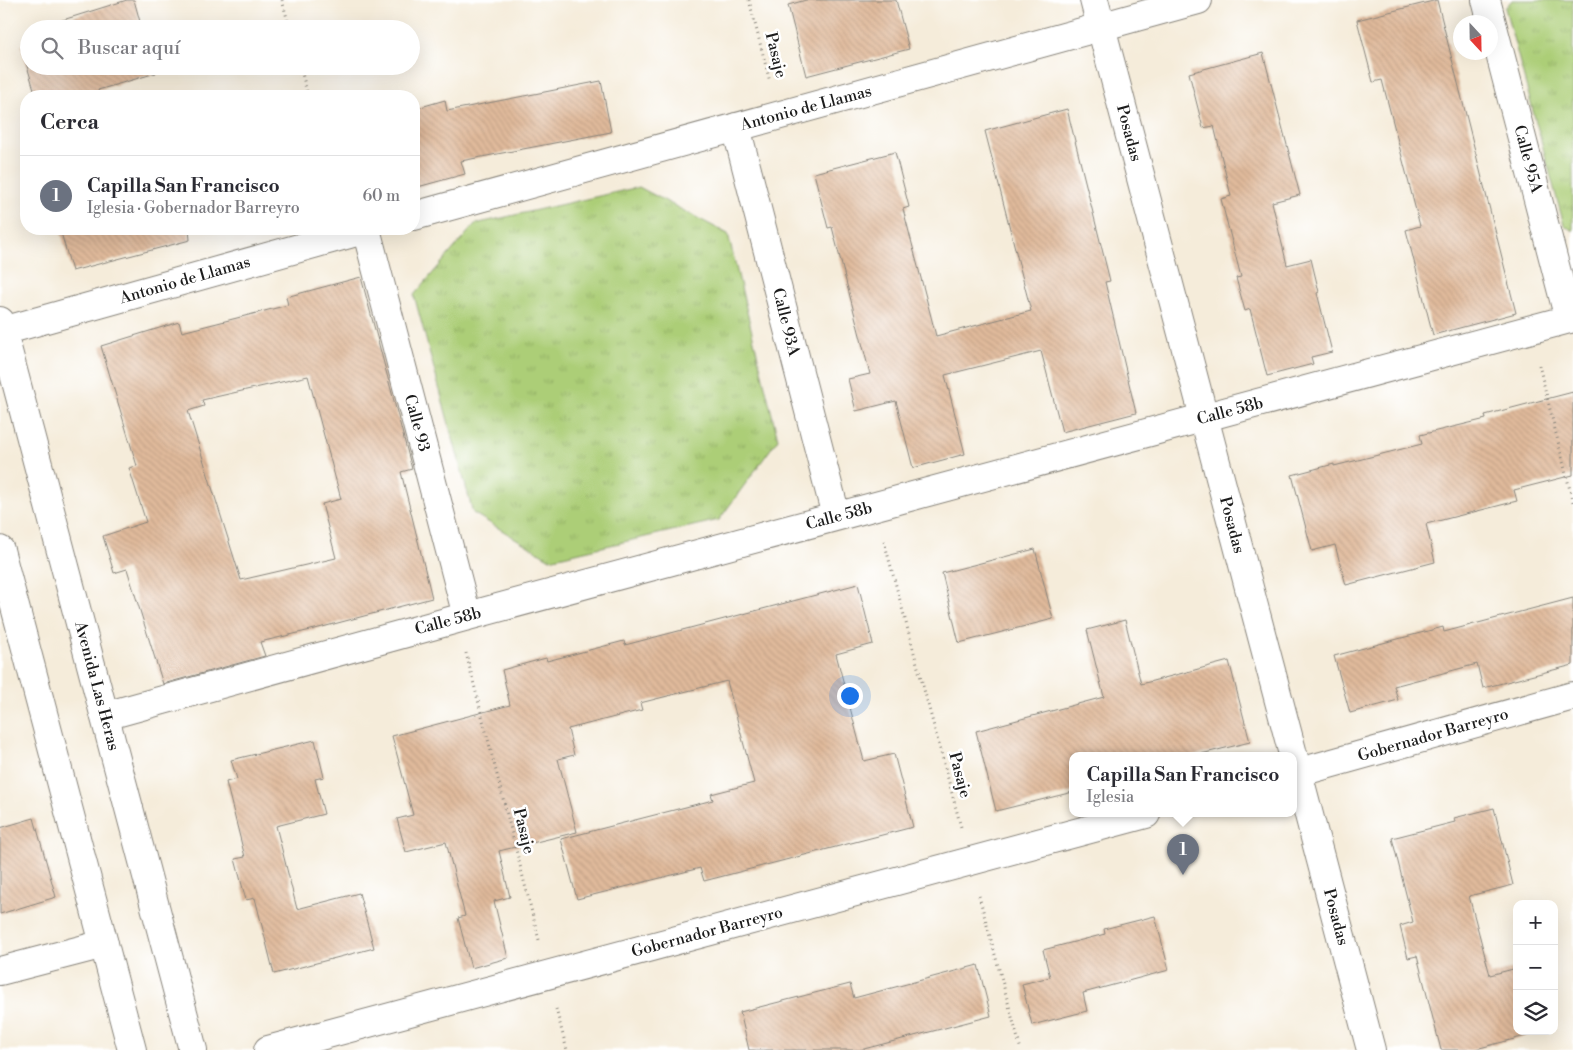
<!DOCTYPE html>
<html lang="es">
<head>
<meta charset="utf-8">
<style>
  body { margin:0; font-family:"Libre Bodoni",serif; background:#f7f7f7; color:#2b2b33 }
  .controls { position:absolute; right:15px; bottom:15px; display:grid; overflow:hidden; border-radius:10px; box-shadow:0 5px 20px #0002 }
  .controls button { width:45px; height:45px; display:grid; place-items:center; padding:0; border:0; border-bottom:1px solid #e1e1e2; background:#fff; color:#2b2b33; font:25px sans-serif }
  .compass { position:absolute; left:1453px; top:15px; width:45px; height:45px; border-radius:50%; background:#fff; box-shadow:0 5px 20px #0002; rotate:158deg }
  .you { position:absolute; left:849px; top:695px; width:18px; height:18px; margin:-12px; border:4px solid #fff; border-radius:50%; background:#1a73e8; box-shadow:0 0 0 8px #1a73e833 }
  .badge { display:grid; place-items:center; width:32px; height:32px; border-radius:50%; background:#d1495b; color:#fff; font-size:16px; font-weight:700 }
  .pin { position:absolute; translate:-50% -41px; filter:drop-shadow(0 1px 2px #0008) }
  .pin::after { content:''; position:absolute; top:26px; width:18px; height:15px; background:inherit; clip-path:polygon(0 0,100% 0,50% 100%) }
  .popup { position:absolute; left:1069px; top:752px; width:228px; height:65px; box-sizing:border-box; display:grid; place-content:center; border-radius:10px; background:#fff; filter:drop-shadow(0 1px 4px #0005); font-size:16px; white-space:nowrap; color:#7c7c81 }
  .popup b { font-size:19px; color:#2b2b33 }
  .popup::after { content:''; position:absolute; left:50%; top:100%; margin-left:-10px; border:10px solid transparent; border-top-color:#fff }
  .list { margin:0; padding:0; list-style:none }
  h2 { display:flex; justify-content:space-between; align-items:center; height:65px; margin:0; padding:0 20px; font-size:21px }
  h2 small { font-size:16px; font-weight:400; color:#7c7c81 }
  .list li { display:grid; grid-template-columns:32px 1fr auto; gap:15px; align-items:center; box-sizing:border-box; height:80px; padding:0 20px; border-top:1px solid #e1e1e2 }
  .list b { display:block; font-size:19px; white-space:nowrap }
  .list p { margin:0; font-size:16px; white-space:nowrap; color:#7c7c81 }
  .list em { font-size:16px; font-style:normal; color:#7c7c81 }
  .icon { flex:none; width:28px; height:28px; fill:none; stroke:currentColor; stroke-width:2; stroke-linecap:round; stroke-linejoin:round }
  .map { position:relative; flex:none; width:1573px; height:1050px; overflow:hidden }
  .search { position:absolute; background:#fff; box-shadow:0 5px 20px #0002; left:20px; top:20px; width:400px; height:55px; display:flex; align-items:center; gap:12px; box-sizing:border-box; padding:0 18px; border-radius:28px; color:#7c7c81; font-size:19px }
  .panel { position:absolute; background:#fff; box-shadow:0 5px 20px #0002; left:20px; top:90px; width:400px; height:145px; border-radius:20px }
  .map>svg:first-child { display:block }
  .park { fill:url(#park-tufts); stroke:#64754a }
  .building { fill:url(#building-back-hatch); fill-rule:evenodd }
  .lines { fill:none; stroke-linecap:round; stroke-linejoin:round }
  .minor-casing { stroke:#88847b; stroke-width:30 }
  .secondary-casing { stroke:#88847b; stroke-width:30 }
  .path { stroke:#88847b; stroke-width:3; stroke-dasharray:1 4; stroke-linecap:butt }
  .minor { stroke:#fff; stroke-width:28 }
  .secondary { stroke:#fff; stroke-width:28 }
  .labels { text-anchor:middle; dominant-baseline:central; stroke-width:5; stroke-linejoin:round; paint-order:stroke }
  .street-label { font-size:16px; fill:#1c1c1c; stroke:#fff }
</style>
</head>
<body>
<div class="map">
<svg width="1573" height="1050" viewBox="0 0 1573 1050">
  <defs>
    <pattern id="park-tufts" width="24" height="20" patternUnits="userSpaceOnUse" patternTransform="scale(1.25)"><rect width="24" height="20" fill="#acce77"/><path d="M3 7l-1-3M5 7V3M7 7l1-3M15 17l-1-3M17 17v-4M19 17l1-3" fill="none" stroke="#93b066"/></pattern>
    <pattern id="building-back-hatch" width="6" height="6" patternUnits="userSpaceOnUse" patternTransform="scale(1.25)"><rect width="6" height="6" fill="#e0ba9b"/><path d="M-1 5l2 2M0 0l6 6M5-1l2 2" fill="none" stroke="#c09f85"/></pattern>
  </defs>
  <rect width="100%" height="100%" fill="#fff"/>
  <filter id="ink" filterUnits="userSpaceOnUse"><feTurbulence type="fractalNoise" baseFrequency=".02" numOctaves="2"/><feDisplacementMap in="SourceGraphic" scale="10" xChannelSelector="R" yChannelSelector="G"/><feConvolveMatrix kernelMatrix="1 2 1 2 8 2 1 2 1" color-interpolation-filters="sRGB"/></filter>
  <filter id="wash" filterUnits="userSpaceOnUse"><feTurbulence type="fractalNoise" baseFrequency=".0096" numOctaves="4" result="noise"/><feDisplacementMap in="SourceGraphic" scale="20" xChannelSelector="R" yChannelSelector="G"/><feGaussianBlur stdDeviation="1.12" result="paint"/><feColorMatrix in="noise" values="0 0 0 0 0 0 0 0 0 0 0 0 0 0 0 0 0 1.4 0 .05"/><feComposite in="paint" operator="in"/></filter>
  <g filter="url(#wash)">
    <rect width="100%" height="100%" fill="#f5ecda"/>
    <g class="park">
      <path d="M 1512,0 L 1573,0 L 1573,231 L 1564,225 L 1505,8 Z"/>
      <path d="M 639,187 L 728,234 L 778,439 L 719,520 L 550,559 L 473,513 L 414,295 L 475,224 Z"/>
    </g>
    <g id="blocks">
      <g class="building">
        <path d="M 127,0 L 134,0 L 142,29 L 34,29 Z"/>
        <path d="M 806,0 L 896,0 L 909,49 L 806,76 L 788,5 Z"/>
        <path d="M 1437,0 L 1516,313 L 1433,335 L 1406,230 L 1420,226 L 1382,80 L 1373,82 L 1357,20 Z"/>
        <path d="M 29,44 L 29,66 L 154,66 L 156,73 L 98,90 L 100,96 L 36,96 L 21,46 Z"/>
        <path d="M 1263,53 L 1300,195 L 1272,202 L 1287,265 L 1311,259 L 1319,292 L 1317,293 L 1332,352 L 1311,357 L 1313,364 L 1267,376 L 1250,309 L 1245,311 L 1236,278 L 1241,277 L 1221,199 L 1231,196 L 1214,126 L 1203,128 L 1189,73 Z"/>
        <path d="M 601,81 L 611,132 L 461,161 L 465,174 L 414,188 L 414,109 L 445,100 L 447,111 Z"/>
        <path d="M 1067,109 L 1110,281 L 1105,282 L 1136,413 L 1062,432 L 1041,351 L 945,375 L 965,454 L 913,468 L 896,401 L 856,411 L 848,379 L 870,374 L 832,227 L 828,228 L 814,173 L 895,152 L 909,207 L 903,209 L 936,336 L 1031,311 L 985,131 Z"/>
        <path d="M 60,229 L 189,229 L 190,240 L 72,271 Z"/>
        <path d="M 361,277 L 412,469 L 401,472 L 432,598 L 315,629 L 260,642 L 265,656 L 163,684 L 127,569 L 114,573 L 103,536 L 146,522 L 129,468 L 137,466 L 101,346 L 179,322 L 182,332 L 288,305 L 286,297 ZM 308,376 L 341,499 L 322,504 L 336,558 L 241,580 L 188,411 L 204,406 L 202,400 Z"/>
        <path d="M 1573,392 L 1573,475 L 1514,490 L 1517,501 L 1426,524 L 1435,562 L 1346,585 L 1335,545 L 1312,551 L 1292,475 L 1334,464 L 1334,466 L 1422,444 L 1420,435 L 1486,419 L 1485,415 Z"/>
        <path d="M 1035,549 L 1053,619 L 959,643 L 942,573 Z"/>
        <path d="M 858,584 L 873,644 L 836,654 L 864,761 L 894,754 L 913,827 L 704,881 L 700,868 L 577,899 L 561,839 L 713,800 L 711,794 L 754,783 L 727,681 L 640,703 L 642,710 L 568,729 L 574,755 L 558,759 L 577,832 L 499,851 L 510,897 L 494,901 L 508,958 L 471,968 L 458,918 L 465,916 L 446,842 L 406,852 L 397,819 L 413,815 L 392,736 L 510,705 L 502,670 L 546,658 L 547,661 L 624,641 L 625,645 Z"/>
        <path d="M 1573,598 L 1573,665 L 1483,688 L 1477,664 L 1394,686 L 1398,700 L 1350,713 L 1334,656 L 1443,627 L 1444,632 Z"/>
        <path d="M 1125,620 L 1141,684 L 1229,661 L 1250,742 L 1193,756 L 1073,756 L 1073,792 L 996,811 L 976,731 L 1104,697 L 1087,630 Z"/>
        <path d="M 315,740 L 324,777 L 315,779 L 324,814 L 276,826 L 297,909 L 359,893 L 374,948 L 274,974 L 255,898 L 246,900 L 235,859 L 245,857 L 226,782 L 237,779 L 231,760 Z"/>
        <path d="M 1494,808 L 1513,885 L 1469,896 L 1490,975 L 1517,968 L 1517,1031 L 1545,1031 L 1472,1050 L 1441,1050 L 1417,956 L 1408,958 L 1400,926 L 1413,922 L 1392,838 L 1455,822 L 1454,818 Z"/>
        <path d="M 34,818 L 56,897 L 0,914 L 0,828 Z"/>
        <path d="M 1155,916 L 1169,970 L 1083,993 L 1087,1011 L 1032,1025 L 1022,984 L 1050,977 L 1043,950 L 1105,934 L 1104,929 Z"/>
        <path d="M 978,965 L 991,1016 L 860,1050 L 749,1050 L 740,1012 L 850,984 L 854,998 Z"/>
      </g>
    </g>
  </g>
  <g filter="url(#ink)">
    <use href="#blocks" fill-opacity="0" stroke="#88847b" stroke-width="1"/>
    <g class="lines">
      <defs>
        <g id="minor">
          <path d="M 1094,0 L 1371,1050"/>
          <path d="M 1486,0 L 1569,319"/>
          <path d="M 736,127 L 836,516"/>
          <path d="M 414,216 L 1198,0"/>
          <path d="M 366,229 L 467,616"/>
          <path d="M 3,331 L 367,229"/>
          <path d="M 105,716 L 457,619 L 1573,318"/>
          <path d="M 1293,774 L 1573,696"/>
          <path d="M 0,971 L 104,944"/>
          <path d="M 268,1050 L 1146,814"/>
        </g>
        <g id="secondary">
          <path d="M 0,321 L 193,1050"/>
          <path d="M 0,550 L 132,1050"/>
        </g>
      </defs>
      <use href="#minor" class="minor-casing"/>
      <use href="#secondary" class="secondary-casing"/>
      <g class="path">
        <path d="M 282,0 L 290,29"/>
        <path d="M 749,0 L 770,82"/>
        <path d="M 300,66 L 308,96"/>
        <path d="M 1539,365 L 1573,502"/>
        <path d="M 884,541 L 961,827"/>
        <path d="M 466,653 L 539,940"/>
        <path d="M 979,896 L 1021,1050"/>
        <path d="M 556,1009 L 567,1050"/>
      </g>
      <use href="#minor" class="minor"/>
      <use href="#secondary" class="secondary"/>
    </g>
  </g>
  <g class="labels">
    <g class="street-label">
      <text transform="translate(776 55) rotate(76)">Pasaje</text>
      <text transform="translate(806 108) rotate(-15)">Antonio de Llamas</text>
      <text transform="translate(1129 133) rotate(75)">Posadas</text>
      <text transform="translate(1528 159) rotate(75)">Calle 95A</text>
      <text transform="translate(185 280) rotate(-16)">Antonio de Llamas</text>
      <text transform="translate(786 322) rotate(76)">Calle 93A</text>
      <text transform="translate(1230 411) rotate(-15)">Calle 58b</text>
      <text transform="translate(417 423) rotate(75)">Calle 93</text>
      <text transform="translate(839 516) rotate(-15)">Calle 58b</text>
      <text transform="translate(1232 525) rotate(75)">Posadas</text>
      <text transform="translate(448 621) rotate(-15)">Calle 58b</text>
      <text transform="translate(97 686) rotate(75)">Avenida Las Heras</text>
      <text transform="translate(1433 735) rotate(-16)">Gobernador Barreyro</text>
      <text transform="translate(960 775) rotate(75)">Pasaje</text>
      <text transform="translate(524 831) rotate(76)">Pasaje</text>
      <text transform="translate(1336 917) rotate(75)">Posadas</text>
      <text transform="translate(707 932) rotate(-15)">Gobernador Barreyro</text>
    </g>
  </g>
</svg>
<div class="controls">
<button>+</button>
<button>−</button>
<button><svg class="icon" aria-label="layers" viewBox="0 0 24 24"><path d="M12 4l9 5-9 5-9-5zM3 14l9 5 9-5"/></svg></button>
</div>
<svg class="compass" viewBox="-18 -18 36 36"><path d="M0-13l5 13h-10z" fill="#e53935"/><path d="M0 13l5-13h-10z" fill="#7c7c81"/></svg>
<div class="you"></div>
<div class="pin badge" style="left:1183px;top:875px;background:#6b7280">1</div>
<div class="popup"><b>Capilla San Francisco</b>Iglesia</div>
<div class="search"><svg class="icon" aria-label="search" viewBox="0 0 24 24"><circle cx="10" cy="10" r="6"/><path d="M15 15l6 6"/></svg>Buscar aquí</div>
<section class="panel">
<h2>Cerca<small></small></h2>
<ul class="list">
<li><span class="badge" style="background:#6b7280">1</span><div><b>Capilla San Francisco</b><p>Iglesia · Gobernador Barreyro</p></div><em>60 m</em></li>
</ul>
</section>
</div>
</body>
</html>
